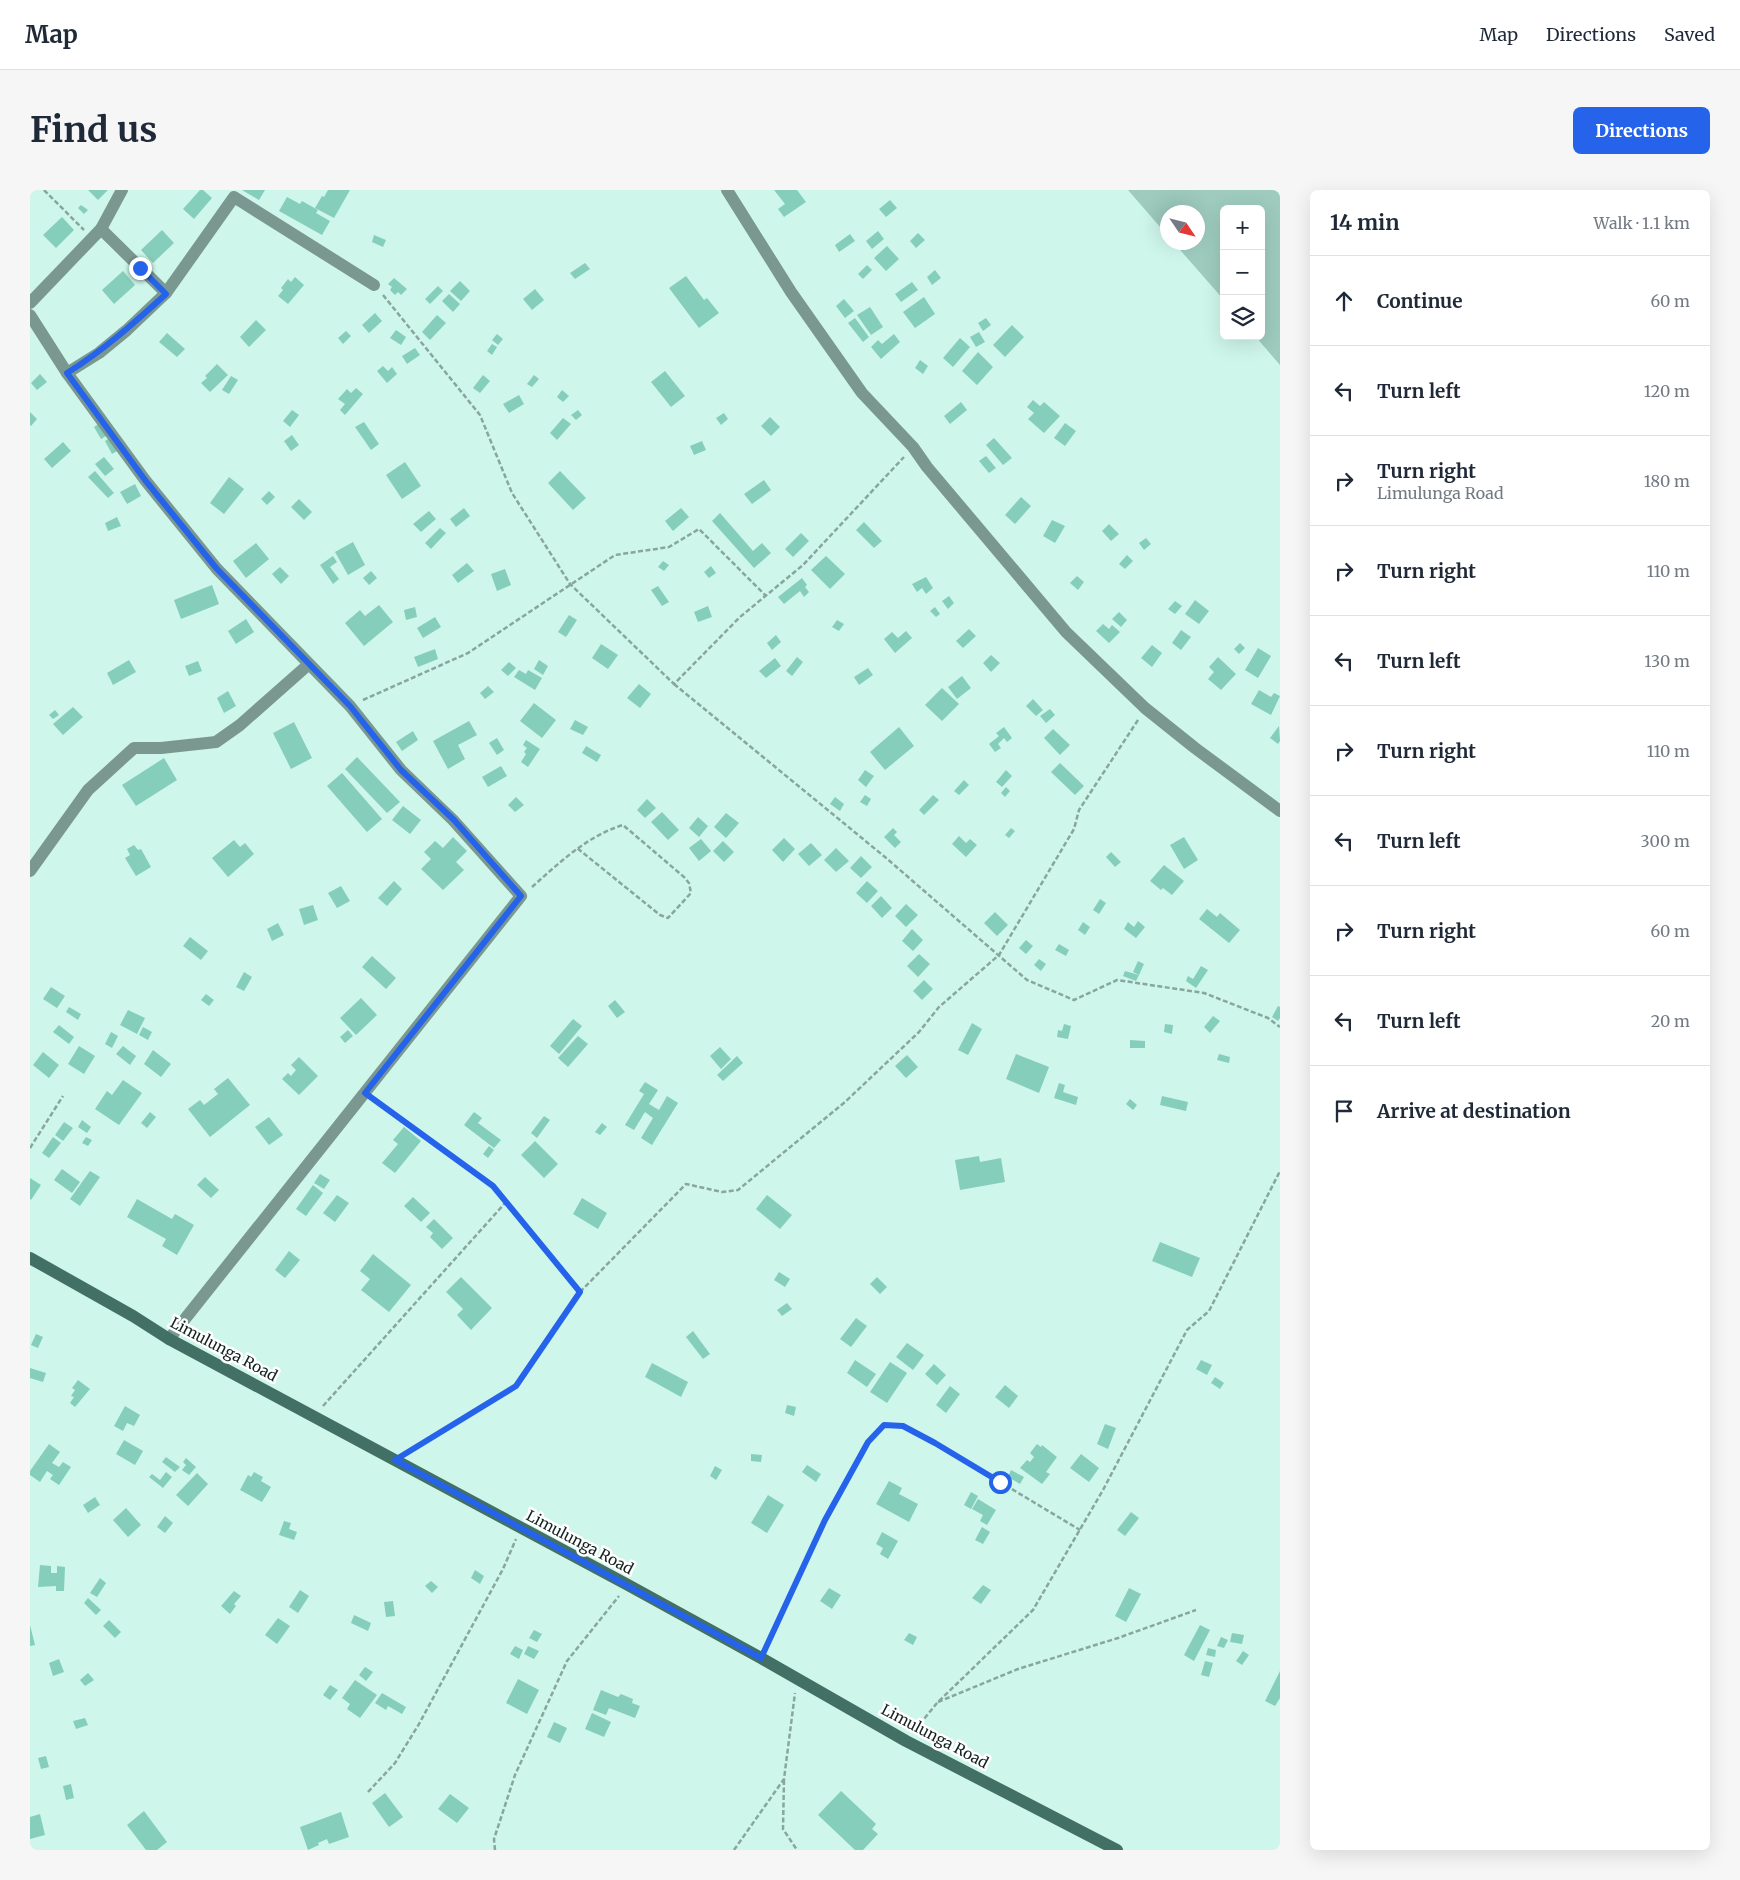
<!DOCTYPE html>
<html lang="en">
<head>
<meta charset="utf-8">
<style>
  body { margin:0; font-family:Merriweather,serif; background:#f6f6f7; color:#1f2937 }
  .controls { position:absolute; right:15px; top:15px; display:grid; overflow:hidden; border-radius:8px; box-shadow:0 5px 20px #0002 }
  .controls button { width:45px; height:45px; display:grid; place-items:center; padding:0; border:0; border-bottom:1px solid #e0e1e3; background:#fff; color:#1f2937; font:25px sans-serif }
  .compass { position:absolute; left:1130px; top:15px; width:45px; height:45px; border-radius:50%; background:#fff; box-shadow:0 5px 20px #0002; rotate:125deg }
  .stop { position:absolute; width:15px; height:15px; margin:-11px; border:4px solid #2563eb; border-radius:50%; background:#fff }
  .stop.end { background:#2563eb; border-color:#fff; box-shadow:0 1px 5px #0008 }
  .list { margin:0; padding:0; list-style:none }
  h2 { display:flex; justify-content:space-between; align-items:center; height:65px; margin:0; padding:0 20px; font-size:21px }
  h2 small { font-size:16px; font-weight:400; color:#747a83 }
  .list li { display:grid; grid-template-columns:32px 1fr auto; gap:15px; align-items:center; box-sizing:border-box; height:90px; padding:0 20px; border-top:1px solid #e0e1e3 }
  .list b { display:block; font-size:19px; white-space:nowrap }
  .list p { margin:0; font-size:16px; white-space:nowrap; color:#747a83 }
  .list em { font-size:16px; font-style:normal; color:#747a83 }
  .icon { flex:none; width:28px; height:28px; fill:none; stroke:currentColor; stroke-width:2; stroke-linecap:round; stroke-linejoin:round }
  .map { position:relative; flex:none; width:1250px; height:1660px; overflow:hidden; border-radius:8px }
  header { display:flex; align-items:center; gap:30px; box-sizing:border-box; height:70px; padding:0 25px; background:#fff; border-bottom:1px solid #e0e1e3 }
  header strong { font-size:24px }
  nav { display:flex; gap:28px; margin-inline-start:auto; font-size:18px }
  .intro { display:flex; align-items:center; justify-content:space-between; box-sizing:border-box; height:120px; padding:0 30px }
  h1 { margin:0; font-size:35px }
  .button { padding:12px 22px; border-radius:8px; background:#2563eb; color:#fff; font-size:18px; font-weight:700 }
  main { display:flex; gap:30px; padding:0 30px }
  aside { flex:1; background:#fff; border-radius:8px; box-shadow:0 5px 20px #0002 }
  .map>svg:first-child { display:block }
  .green { fill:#9ecbbe }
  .building { fill:#85cebb }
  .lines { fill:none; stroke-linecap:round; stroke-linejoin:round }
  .path { stroke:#89a69e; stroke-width:2.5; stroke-dasharray:5 2.5; stroke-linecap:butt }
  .street { stroke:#7b9890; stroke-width:12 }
  .secondary { stroke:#437064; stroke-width:12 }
  .route { stroke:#2563eb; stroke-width:6 }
  .labels { text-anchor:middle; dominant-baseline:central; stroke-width:5; stroke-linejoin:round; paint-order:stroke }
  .street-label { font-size:15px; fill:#14231f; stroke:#fff }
</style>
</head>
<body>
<header>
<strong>Map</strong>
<nav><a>Map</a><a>Directions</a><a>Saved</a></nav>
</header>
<div class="intro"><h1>Find us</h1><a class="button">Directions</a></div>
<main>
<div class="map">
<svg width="1250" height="1660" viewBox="0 0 1250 1660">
  <rect width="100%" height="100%" fill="#cff6eb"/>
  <path class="green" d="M 1098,0 L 1250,0 L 1250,175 L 1225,146 L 1231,146 L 1231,19 L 1194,19 L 1194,110 L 1144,53 L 1168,52 L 1168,22 L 1138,22 L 1137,45 Z"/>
  <g class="building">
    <path d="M 58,0 L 78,0 L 68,10 Z"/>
    <path d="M 170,0 L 173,0 L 182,8 L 164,29 L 153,19 Z"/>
    <path d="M 212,0 L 235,0 L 229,10 Z"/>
    <path d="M 298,0 L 320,0 L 304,28 L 285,18 L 292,6 L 294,7 Z"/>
    <path d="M 744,0 L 767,0 L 776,12 L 754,27 L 748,19 L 755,14 Z"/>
    <path d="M 257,7 L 270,14 L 272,11 L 288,20 L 286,23 L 300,31 L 292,45 L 249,21 Z"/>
    <path d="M 860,10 L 867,18 L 856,27 L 849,19 Z"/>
    <path d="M 51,15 L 58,20 L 54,24 L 48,18 Z"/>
    <path d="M 32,27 L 44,40 L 26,58 L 13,45 Z"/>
    <path d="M 132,40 L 144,53 L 123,73 L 111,60 Z"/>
    <path d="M 848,41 L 854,49 L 842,59 L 836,51 Z"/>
    <path d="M 888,43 L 895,50 L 886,58 L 880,51 Z"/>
    <path d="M 820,44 L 825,51 L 809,62 L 805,55 Z"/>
    <path d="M 344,45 L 356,50 L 353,57 L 342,52 Z"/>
    <path d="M 857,56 L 869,69 L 856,81 L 844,68 Z"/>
    <path d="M 555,73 L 560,79 L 545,89 L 540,83 Z"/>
    <path d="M 837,75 L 842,80 L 833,89 L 828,84 Z"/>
    <path d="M 905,80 L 911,88 L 902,95 L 897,87 Z"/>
    <path d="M 93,81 L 105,95 L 84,114 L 72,100 Z"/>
    <path d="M 656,86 L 674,110 L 677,108 L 689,123 L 669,138 L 639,98 Z"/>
    <path d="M 265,87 L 274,95 L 258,114 L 248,106 L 253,100 L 251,98 L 258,89 L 261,92 Z"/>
    <path d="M 364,88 L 377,99 L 371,105 L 368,102 L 365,105 L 360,100 L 362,97 L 358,94 Z"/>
    <path d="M 430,91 L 440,101 L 431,111 L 420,101 Z"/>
    <path d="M 882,92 L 888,100 L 871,112 L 865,104 Z"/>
    <path d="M 408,96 L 413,101 L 400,114 L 395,109 Z"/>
    <path d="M 505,99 L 514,110 L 502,120 L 493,109 Z"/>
    <path d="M 419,104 L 430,114 L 423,122 L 412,111 Z"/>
    <path d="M 894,107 L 905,124 L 885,138 L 873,122 Z"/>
    <path d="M 814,109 L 824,121 L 815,128 L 806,116 Z"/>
    <path d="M 840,117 L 853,137 L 841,145 L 827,125 Z"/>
    <path d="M 345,123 L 352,131 L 339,143 L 332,135 Z"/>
    <path d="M 407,125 L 416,133 L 400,150 L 392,142 Z"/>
    <path d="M 825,128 L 839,147 L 833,152 L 818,133 Z"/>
    <path d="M 956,128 L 961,135 L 953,141 L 948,133 Z"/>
    <path d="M 226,130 L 236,140 L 219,157 L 210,147 Z"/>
    <path d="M 982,135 L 994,147 L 975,167 L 963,155 Z"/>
    <path d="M 366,140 L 376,147 L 371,155 L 360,148 Z"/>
    <path d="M 316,141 L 321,146 L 313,154 L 308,148 Z"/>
    <path d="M 949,142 L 955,152 L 946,157 L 940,147 Z"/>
    <path d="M 137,143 L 155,159 L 147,167 L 129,152 Z"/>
    <path d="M 467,144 L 473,149 L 468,155 L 462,150 Z"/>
    <path d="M 864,144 L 870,152 L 851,169 L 841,157 L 848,150 L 852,154 Z"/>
    <path d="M 930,148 L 940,157 L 923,177 L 913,168 Z"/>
    <path d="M 462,154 L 467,157 L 462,165 L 457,161 Z"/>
    <path d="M 385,158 L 390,165 L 377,174 L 372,166 Z"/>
    <path d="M 948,162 L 963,177 L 947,195 L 932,181 Z"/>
    <path d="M 890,170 L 898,176 L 893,184 L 885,178 Z"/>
    <path d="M 187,174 L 198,185 L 180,202 L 171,193 L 177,188 L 175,186 Z"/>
    <path d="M 353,176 L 358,181 L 362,177 L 367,184 L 357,193 L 347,181 Z"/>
    <path d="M 635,181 L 655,206 L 641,217 L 621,192 Z"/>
    <path d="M 10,184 L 17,192 L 7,200 L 1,193 Z"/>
    <path d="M 453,185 L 460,191 L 450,203 L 443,198 Z"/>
    <path d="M 504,185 L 509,189 L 502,197 L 497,194 Z"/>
    <path d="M 201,186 L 208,190 L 199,204 L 192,200 Z"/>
    <path d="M 326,198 L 333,204 L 315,225 L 310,220 L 315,214 L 308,209 L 317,199 L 321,203 Z"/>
    <path d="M 532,200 L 539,206 L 533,212 L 527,207 Z"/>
    <path d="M 489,205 L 494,214 L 479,223 L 473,214 Z"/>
    <path d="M 1003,210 L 1010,216 L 1014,212 L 1030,226 L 1014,243 L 998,229 L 1004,223 L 997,217 Z"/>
    <path d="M 931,212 L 937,220 L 920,234 L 914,226 Z"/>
    <path d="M 262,220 L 269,225 L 260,237 L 253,231 Z"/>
    <path d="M 548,220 L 552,225 L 546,230 L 541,225 Z"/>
    <path d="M 0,222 L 7,229 L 1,236 L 0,235 Z"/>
    <path d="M 694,223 L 698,229 L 691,235 L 686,228 Z"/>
    <path d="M 740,227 L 750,237 L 741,246 L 731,236 Z"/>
    <path d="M 533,228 L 541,234 L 527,250 L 520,243 Z"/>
    <path d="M 334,232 L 349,254 L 341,260 L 325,237 Z"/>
    <path d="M 70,233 L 78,245 L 71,249 L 64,237 Z"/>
    <path d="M 1035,233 L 1046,241 L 1035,256 L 1024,248 Z"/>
    <path d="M 262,245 L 269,255 L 261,261 L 254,251 Z"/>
    <path d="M 81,247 L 89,260 L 82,264 L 75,251 Z"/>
    <path d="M 964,248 L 982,268 L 973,275 L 956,255 Z"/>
    <path d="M 672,251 L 676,260 L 664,265 L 660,256 Z"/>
    <path d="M 33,252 L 41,261 L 22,278 L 14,269 Z"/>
    <path d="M 956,266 L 966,278 L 959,283 L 949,271 Z"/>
    <path d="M 74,267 L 84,279 L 75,286 L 65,274 Z"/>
    <path d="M 375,272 L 391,296 L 372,309 L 356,285 Z"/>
    <path d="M 65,281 L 84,303 L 78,308 L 58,287 Z"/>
    <path d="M 530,281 L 556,308 L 543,320 L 518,293 Z"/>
    <path d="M 199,287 L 214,299 L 194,324 L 180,313 Z"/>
    <path d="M 734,290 L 741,300 L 722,314 L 714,304 Z"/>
    <path d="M 105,294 L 111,306 L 97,314 L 90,302 Z"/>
    <path d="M 239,301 L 245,307 L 237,315 L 231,309 Z"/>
    <path d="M 991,307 L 1001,316 L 985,334 L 975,325 Z"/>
    <path d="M 269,309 L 282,322 L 274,330 L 261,317 Z"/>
    <path d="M 434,318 L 440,326 L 426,337 L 420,329 Z"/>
    <path d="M 651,318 L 659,327 L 643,341 L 635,331 Z"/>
    <path d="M 399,321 L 406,329 L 391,342 L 383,334 Z"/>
    <path d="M 690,323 L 723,361 L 732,353 L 741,363 L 724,378 L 682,331 Z"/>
    <path d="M 87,327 L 91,336 L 78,341 L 75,333 Z"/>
    <path d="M 1022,330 L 1035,336 L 1025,353 L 1013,346 Z"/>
    <path d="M 834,332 L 852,351 L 844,358 L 826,340 Z"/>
    <path d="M 1079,334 L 1089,344 L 1081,351 L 1072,341 Z"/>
    <path d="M 410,338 L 416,343 L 401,359 L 395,353 Z"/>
    <path d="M 771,343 L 779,351 L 763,367 L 755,359 Z"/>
    <path d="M 1116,348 L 1121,354 L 1114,360 L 1109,353 Z"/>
    <path d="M 323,352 L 335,375 L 318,385 L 305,362 Z"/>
    <path d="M 226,353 L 239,369 L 216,388 L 203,371 Z"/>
    <path d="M 1097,365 L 1103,371 L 1095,379 L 1089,374 Z"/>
    <path d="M 303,366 L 307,372 L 300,377 L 309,389 L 303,394 L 290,375 Z"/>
    <path d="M 796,366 L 815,384 L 800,399 L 781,380 Z"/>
    <path d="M 633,371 L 639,375 L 634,381 L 628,377 Z"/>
    <path d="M 437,373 L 444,381 L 428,393 L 422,385 Z"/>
    <path d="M 681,376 L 686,383 L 679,388 L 674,382 Z"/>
    <path d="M 250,377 L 259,386 L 251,394 L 242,384 Z"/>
    <path d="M 475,379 L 481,395 L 467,401 L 461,384 Z"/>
    <path d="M 341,381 L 347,388 L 339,395 L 333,388 Z"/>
    <path d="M 1047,386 L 1054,392 L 1048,400 L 1040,393 Z"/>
    <path d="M 896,387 L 903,398 L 896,404 L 892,398 L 887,402 L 882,394 Z"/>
    <path d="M 772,388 L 777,395 L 775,397 L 779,402 L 774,407 L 770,401 L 754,414 L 748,407 Z"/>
    <path d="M 182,395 L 189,414 L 151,429 L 144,410 Z"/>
    <path d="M 628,396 L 639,412 L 632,416 L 621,400 Z"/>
    <path d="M 919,406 L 924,413 L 918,419 L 912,411 Z"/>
    <path d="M 1165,410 L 1179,421 L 1169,434 L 1155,424 Z"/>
    <path d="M 1145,411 L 1152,416 L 1145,424 L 1138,419 Z"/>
    <path d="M 349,415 L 363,432 L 334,456 L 315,433 L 330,420 L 335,426 Z"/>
    <path d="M 678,416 L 682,427 L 668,432 L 664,422 Z"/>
    <path d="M 385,417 L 387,427 L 376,430 L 374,420 Z"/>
    <path d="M 905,417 L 910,424 L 906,427 L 900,421 Z"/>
    <path d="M 1089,422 L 1097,430 L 1091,437 L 1082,429 Z"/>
    <path d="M 539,425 L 547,430 L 536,447 L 528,442 Z"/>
    <path d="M 405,427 L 411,437 L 393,448 L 387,438 Z"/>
    <path d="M 216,429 L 224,442 L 206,454 L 198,441 Z"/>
    <path d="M 807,430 L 814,434 L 809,441 L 802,437 Z"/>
    <path d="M 1073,434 L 1079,439 L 1082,435 L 1090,442 L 1079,453 L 1066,441 Z"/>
    <path d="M 939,439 L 946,446 L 933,458 L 926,451 Z"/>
    <path d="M 1151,440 L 1161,447 L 1151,460 L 1142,453 Z"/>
    <path d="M 876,441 L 882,448 L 865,463 L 854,449 L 862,442 L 868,448 Z"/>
    <path d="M 746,445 L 751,452 L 742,460 L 737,453 Z"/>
    <path d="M 1210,453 L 1215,458 L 1209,464 L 1204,459 Z"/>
    <path d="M 571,454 L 588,465 L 578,479 L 562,468 Z"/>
    <path d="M 1122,455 L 1132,463 L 1122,477 L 1111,468 Z"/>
    <path d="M 1228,458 L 1241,466 L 1228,488 L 1215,480 Z"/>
    <path d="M 405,459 L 408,469 L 388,477 L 384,467 Z"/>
    <path d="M 961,465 L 970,473 L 961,482 L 953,473 Z"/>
    <path d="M 767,467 L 773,472 L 762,486 L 756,481 Z"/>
    <path d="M 1188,467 L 1206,484 L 1191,500 L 1178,489 L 1184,482 L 1179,477 Z"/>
    <path d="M 745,468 L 751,476 L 736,488 L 729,481 Z"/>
    <path d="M 99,470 L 106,482 L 83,495 L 77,483 Z"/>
    <path d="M 509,470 L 518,476 L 513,485 L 504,479 Z"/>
    <path d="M 168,471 L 172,481 L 159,486 L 155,476 Z"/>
    <path d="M 479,472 L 486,478 L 478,486 L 471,480 Z"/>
    <path d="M 838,478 L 843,485 L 829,495 L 824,487 Z"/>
    <path d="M 489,480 L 496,484 L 498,480 L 512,488 L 505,500 L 484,487 Z"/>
    <path d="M 932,486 L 941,498 L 927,509 L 918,497 Z"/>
    <path d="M 609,494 L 621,504 L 610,518 L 597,508 Z"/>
    <path d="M 458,496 L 464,502 L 455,509 L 450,503 Z"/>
    <path d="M 912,498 L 929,514 L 912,531 L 895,515 Z"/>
    <path d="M 1229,500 L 1241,507 L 1244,503 L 1250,506 L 1241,525 L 1221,514 Z"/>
    <path d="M 198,501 L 206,516 L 194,523 L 187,508 Z"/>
    <path d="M 1003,509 L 1013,520 L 1006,526 L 996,516 Z"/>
    <path d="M 504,513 L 526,530 L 512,548 L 490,531 Z"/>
    <path d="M 43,517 L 53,527 L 33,545 L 23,534 Z"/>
    <path d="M 1020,519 L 1025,525 L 1016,533 L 1010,526 Z"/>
    <path d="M 25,520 L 29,525 L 23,529 L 19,525 Z"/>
    <path d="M 545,530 L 558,537 L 553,545 L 540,539 Z"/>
    <path d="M 439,531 L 447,545 L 428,555 L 435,569 L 418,579 L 403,551 Z"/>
    <path d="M 264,532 L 282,568 L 261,579 L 243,543 Z"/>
    <path d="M 1249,536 L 1250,551 L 1248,554 L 1240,548 Z"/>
    <path d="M 869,537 L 884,556 L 855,580 L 840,562 Z"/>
    <path d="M 974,537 L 982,548 L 977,552 L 974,548 L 968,554 L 971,558 L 965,562 L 959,554 L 969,546 L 966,543 Z"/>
    <path d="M 1023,539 L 1040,555 L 1030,565 L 1014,548 Z"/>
    <path d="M 383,541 L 388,550 L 372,561 L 366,552 Z"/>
    <path d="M 467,548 L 474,560 L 467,565 L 459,553 Z"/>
    <path d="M 496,550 L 510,559 L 498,577 L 491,572 L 496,564 L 494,562 L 497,558 L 493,555 Z"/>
    <path d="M 556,556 L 571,565 L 567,572 L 552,563 Z"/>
    <path d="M 327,567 L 370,612 L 357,623 L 315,579 Z"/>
    <path d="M 134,568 L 147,590 L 106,616 L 92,595 Z"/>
    <path d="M 1030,573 L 1054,596 L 1045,605 L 1021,582 Z"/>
    <path d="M 471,576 L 477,586 L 458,597 L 452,587 Z"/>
    <path d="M 835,580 L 844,586 L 836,597 L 828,590 Z"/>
    <path d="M 976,580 L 982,586 L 972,597 L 966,592 Z"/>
    <path d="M 312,583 L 352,629 L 337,642 L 297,596 Z"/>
    <path d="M 934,590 L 939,595 L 929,605 L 924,601 Z"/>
    <path d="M 976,597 L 980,601 L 975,607 L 971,603 Z"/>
    <path d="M 835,605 L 841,609 L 837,616 L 830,612 Z"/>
    <path d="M 903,605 L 909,610 L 894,625 L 889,620 Z"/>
    <path d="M 486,607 L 494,615 L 485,622 L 478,615 Z"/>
    <path d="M 805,607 L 814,614 L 810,621 L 800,614 Z"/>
    <path d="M 617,609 L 626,618 L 615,628 L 607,620 Z"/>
    <path d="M 373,616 L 391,630 L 380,644 L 362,630 Z"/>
    <path d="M 632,622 L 649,640 L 638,650 L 621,632 Z"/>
    <path d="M 696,623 L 709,633 L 696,648 L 684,637 Z"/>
    <path d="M 668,627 L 678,636 L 669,647 L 659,638 Z"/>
    <path d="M 863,638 L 867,642 L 864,645 L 871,652 L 865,658 L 854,647 Z"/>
    <path d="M 981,638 L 985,641 L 979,648 L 975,645 Z"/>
    <path d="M 929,646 L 936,653 L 940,649 L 947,655 L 936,667 L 922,654 Z"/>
    <path d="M 423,647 L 437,661 L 426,672 L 434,680 L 413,700 L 391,679 L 401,669 L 394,662 L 405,651 L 413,658 Z"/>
    <path d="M 1154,647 L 1168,670 L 1154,679 L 1140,655 Z"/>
    <path d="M 754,648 L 765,659 L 753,672 L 742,660 Z"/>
    <path d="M 671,649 L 681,661 L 669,671 L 659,658 Z"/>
    <path d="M 204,650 L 210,657 L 215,653 L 224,664 L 198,687 L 182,668 Z"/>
    <path d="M 693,651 L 704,662 L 694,672 L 683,661 Z"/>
    <path d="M 781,653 L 792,665 L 779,676 L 768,664 Z"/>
    <path d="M 104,655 L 108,660 L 111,659 L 121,677 L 106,686 L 95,668 L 100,665 L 97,659 Z"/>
    <path d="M 806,658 L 819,671 L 806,682 L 794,670 Z"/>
    <path d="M 1081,662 L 1091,672 L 1085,677 L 1076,667 Z"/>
    <path d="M 831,666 L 842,677 L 831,688 L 820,678 Z"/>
    <path d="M 1134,675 L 1154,691 L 1142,705 L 1133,698 L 1131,700 L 1120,691 Z"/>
    <path d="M 364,691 L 372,699 L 357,716 L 348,708 Z"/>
    <path d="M 837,691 L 848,701 L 837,713 L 826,703 Z"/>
    <path d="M 311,696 L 320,711 L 307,718 L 298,703 Z"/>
    <path d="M 851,706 L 862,718 L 852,728 L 841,716 Z"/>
    <path d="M 1070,709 L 1076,713 L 1069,724 L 1063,720 Z"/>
    <path d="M 876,714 L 888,725 L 876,737 L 865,726 Z"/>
    <path d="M 283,715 L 288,730 L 274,735 L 269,719 Z"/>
    <path d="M 1177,719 L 1187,727 L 1190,723 L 1210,740 L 1199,753 L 1169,729 Z"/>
    <path d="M 965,722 L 978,735 L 967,746 L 954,733 Z"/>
    <path d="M 1108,731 L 1115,737 L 1106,748 L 1094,739 L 1098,732 L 1104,737 Z"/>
    <path d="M 1053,732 L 1060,737 L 1055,745 L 1048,740 Z"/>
    <path d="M 248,733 L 254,745 L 242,751 L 237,739 Z"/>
    <path d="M 882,739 L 893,750 L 883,761 L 872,751 Z"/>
    <path d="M 160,747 L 178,761 L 171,770 L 153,756 Z"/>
    <path d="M 996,750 L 1003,756 L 996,764 L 989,758 Z"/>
    <path d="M 1029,754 L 1039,760 L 1036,766 L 1025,760 Z"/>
    <path d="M 889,764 L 900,774 L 888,787 L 877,776 Z"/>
    <path d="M 342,766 L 366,788 L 356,799 L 332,777 Z"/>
    <path d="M 1009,769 L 1016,774 L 1011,781 L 1004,775 Z"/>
    <path d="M 1108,771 L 1114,774 L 1109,785 L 1103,782 Z"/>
    <path d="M 1171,776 L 1178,780 L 1166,798 L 1156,791 L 1158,786 L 1163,789 Z"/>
    <path d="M 1095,781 L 1109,785 L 1106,791 L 1093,786 Z"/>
    <path d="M 214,782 L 222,787 L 214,801 L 206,797 Z"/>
    <path d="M 894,790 L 903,799 L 892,810 L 883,801 Z"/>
    <path d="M 21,797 L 35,806 L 27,818 L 13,809 Z"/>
    <path d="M 176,804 L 184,810 L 179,816 L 171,810 Z"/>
    <path d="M 331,808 L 347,825 L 326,845 L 310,828 Z"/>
    <path d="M 585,810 L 595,822 L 587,828 L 578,816 Z"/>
    <path d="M 1248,816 L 1250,817 L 1250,828 L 1248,831 L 1242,827 Z"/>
    <path d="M 39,817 L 51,824 L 48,830 L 36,822 Z"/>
    <path d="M 98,820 L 115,828 L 107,844 L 90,835 Z"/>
    <path d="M 1183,826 L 1190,831 L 1180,843 L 1174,837 Z"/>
    <path d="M 543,829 L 552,836 L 529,864 L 520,856 Z"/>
    <path d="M 942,833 L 952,839 L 938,865 L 928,860 Z"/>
    <path d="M 1034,834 L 1041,836 L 1038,849 L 1027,847 L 1028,840 L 1032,841 Z"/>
    <path d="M 1135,834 L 1143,835 L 1142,844 L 1134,842 Z"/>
    <path d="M 29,835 L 44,847 L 39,854 L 23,842 Z"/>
    <path d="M 113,837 L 122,842 L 118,850 L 109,845 Z"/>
    <path d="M 318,840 L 323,846 L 315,853 L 310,847 Z"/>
    <path d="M 81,842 L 88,846 L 82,858 L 75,854 Z"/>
    <path d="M 548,846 L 558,854 L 538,877 L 528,868 Z"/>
    <path d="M 1100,850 L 1115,851 L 1115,858 L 1100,858 Z"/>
    <path d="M 49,856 L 65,866 L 54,884 L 38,874 Z"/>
    <path d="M 93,856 L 106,866 L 100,875 L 86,864 Z"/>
    <path d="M 690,857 L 701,869 L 691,879 L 680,866 Z"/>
    <path d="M 123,860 L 141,874 L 131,887 L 114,874 Z"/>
    <path d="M 13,862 L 29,875 L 19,888 L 3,875 Z"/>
    <path d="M 986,864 L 1019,877 L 1009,903 L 976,889 Z"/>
    <path d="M 1189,864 L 1200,867 L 1199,873 L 1187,870 Z"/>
    <path d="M 877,865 L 888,877 L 876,888 L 865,876 Z"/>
    <path d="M 707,866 L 713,873 L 693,891 L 687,885 Z"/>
    <path d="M 269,867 L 288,886 L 269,905 L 252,889 L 258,883 L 261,886 L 266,880 L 261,875 Z"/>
    <path d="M 198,888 L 220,915 L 180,947 L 158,919 L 170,910 L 174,915 L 188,904 L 184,899 Z"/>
    <path d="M 93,890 L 112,903 L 89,935 L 65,919 L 77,901 L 82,905 Z"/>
    <path d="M 615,892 L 628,900 L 619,914 L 629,920 L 637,906 L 648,913 L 622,955 L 611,948 L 623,928 L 615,922 L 604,940 L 595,935 L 614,904 L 609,901 Z"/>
    <path d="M 1029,893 L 1035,895 L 1033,902 L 1048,907 L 1046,915 L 1024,908 Z"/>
    <path d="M 1132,906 L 1158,912 L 1156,921 L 1130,915 Z"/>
    <path d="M 1100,909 L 1107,915 L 1103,920 L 1096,914 Z"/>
    <path d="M 120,922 L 126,927 L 117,938 L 111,933 Z"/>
    <path d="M 444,922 L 452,928 L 448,933 L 471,950 L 464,958 L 434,935 Z"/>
    <path d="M 514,926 L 520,930 L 507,948 L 501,943 Z"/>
    <path d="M 239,927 L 253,945 L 239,955 L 225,937 Z"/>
    <path d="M 52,930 L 61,937 L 57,943 L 48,937 Z"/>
    <path d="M 34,932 L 43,938 L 33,951 L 25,945 Z"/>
    <path d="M 572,933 L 577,937 L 570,945 L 565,942 Z"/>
    <path d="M 374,937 L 391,951 L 365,983 L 352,973 L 368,954 L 363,950 Z"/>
    <path d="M 23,947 L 31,953 L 19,968 L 12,963 Z"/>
    <path d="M 56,947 L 62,950 L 58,956 L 52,953 Z"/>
    <path d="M 505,951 L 528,974 L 514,988 L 491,965 Z"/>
    <path d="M 459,956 L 464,960 L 458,968 L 453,964 Z"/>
    <path d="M 949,966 L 950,972 L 971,968 L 975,992 L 930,1000 L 925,970 Z"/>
    <path d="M 32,979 L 50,992 L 42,1003 L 24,990 Z"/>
    <path d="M 60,981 L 70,987 L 50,1016 L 40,1009 Z"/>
    <path d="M 290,984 L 300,990 L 294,999 L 284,993 Z"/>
    <path d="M 175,987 L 189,1000 L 181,1008 L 167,995 Z"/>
    <path d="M 0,988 L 11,995 L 1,1010 L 0,1009 Z"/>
    <path d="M 283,995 L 293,1003 L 276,1026 L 266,1019 Z"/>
    <path d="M 307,1005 L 319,1013 L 305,1032 L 293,1023 Z"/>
    <path d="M 737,1005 L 762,1025 L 750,1039 L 726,1019 Z"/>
    <path d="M 383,1007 L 400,1023 L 391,1032 L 374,1016 Z"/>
    <path d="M 552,1008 L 577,1023 L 568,1039 L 543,1024 Z"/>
    <path d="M 107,1009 L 142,1029 L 145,1024 L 164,1035 L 147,1065 L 132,1056 L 136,1049 L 97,1027 Z"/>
    <path d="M 404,1029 L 423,1048 L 412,1059 L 400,1047 L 403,1043 L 396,1037 Z"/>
    <path d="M 1130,1052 L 1170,1068 L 1162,1087 L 1122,1071 Z"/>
    <path d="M 259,1061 L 270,1070 L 255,1088 L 245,1080 Z"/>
    <path d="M 343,1064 L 381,1095 L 359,1122 L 331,1100 L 340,1089 L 330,1081 Z"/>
    <path d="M 749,1082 L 760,1089 L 755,1097 L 744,1090 Z"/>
    <path d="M 431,1087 L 462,1118 L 441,1140 L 427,1125 L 433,1119 L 416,1102 Z"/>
    <path d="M 847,1087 L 857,1097 L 850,1104 L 840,1094 Z"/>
    <path d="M 757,1113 L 762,1119 L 752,1126 L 747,1120 Z"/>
    <path d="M 826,1128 L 837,1136 L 821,1157 L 810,1149 Z"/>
    <path d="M 663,1141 L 680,1164 L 673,1169 L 656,1147 Z"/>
    <path d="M 6,1144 L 13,1147 L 8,1158 L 1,1155 Z"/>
    <path d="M 877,1153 L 894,1165 L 883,1180 L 866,1167 Z"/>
    <path d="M 825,1170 L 846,1184 L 837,1197 L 817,1183 Z"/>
    <path d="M 1171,1170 L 1182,1175 L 1177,1185 L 1166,1179 Z"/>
    <path d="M 860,1172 L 877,1183 L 857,1213 L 840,1202 Z"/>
    <path d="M 622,1173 L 658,1192 L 651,1207 L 615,1187 Z"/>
    <path d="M 904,1174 L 916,1185 L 907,1195 L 895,1184 Z"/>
    <path d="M 0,1178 L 16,1183 L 13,1192 L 0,1188 Z"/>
    <path d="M 1185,1187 L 1194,1193 L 1190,1199 L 1181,1193 Z"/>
    <path d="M 48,1190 L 60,1199 L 45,1217 L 40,1213 L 44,1207 L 41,1206 L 45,1200 L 42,1198 Z"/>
    <path d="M 975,1195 L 988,1206 L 979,1218 L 965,1207 Z"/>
    <path d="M 920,1196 L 930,1204 L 916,1223 L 906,1215 Z"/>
    <path d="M 757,1215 L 766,1217 L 764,1226 L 755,1223 Z"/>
    <path d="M 95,1216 L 110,1225 L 104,1236 L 97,1233 L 93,1241 L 84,1236 Z"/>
    <path d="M 1075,1234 L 1086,1238 L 1078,1259 L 1067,1254 Z"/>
    <path d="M 94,1250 L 113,1261 L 105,1275 L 86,1264 Z"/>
    <path d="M 19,1254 L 30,1262 L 22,1273 L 29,1277 L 33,1272 L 41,1277 L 29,1295 L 20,1289 L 23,1285 L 17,1281 L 10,1292 L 0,1285 L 0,1281 Z"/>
    <path d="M 1007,1254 L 1011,1257 L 1012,1255 L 1027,1267 L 1016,1282 L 1020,1284 L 1012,1294 L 990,1278 L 997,1270 L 1000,1272 L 1004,1267 L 1000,1263 Z"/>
    <path d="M 721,1264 L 732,1265 L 731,1272 L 721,1271 Z"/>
    <path d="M 1051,1264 L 1069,1278 L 1059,1292 L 1040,1278 Z"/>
    <path d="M 136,1267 L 150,1277 L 145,1282 L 132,1272 Z"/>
    <path d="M 156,1268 L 166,1277 L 159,1285 L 152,1280 L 156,1275 L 153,1272 Z"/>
    <path d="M 777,1275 L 791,1284 L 786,1292 L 772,1282 Z"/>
    <path d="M 685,1276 L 692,1280 L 686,1290 L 680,1286 Z"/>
    <path d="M 981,1280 L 994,1287 L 990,1294 L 978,1287 Z"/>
    <path d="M 136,1282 L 142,1287 L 133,1298 L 119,1287 L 122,1284 L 130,1290 Z"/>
    <path d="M 224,1282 L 233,1287 L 231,1291 L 241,1297 L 232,1312 L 210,1300 L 218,1285 L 221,1287 Z"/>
    <path d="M 167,1283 L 178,1294 L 158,1316 L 146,1305 Z"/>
    <path d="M 859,1291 L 872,1298 L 869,1304 L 888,1314 L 879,1332 L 846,1314 Z"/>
    <path d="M 941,1302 L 948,1306 L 941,1319 L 934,1315 Z"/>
    <path d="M 738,1305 L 754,1315 L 737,1343 L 721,1333 Z"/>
    <path d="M 65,1307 L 70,1315 L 58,1323 L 53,1315 Z"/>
    <path d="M 948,1309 L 966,1320 L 957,1335 L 950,1331 L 953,1325 L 942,1319 Z"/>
    <path d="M 96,1318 L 111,1335 L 98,1347 L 83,1330 Z"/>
    <path d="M 1101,1322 L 1109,1328 L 1095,1346 L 1087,1340 Z"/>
    <path d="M 135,1326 L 143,1333 L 135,1343 L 127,1337 Z"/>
    <path d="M 254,1331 L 261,1333 L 259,1339 L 267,1342 L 264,1350 L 249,1345 Z"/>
    <path d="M 952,1337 L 960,1342 L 953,1354 L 945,1350 Z"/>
    <path d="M 852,1342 L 868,1351 L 858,1369 L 850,1364 L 853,1358 L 846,1354 Z"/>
    <path d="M 10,1375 L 21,1376 L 21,1383 L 27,1383 L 27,1376 L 35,1377 L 34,1401 L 26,1401 L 26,1396 L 8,1397 Z"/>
    <path d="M 445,1380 L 454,1386 L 450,1394 L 441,1388 Z"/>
    <path d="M 70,1388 L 76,1393 L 67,1407 L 60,1403 Z"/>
    <path d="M 401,1391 L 408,1397 L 402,1403 L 395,1396 Z"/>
    <path d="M 953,1395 L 961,1400 L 951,1414 L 942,1408 Z"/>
    <path d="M 799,1398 L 811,1405 L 802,1419 L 790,1411 Z"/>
    <path d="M 1099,1398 L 1111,1404 L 1096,1432 L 1085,1426 Z"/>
    <path d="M 270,1400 L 279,1406 L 268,1423 L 259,1417 Z"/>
    <path d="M 204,1401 L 211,1406 L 204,1414 L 206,1416 L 200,1424 L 191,1416 Z"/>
    <path d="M 58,1408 L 71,1420 L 66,1425 L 54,1413 Z"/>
    <path d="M 363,1411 L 365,1426 L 356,1427 L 354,1412 Z"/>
    <path d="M 324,1425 L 341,1433 L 338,1441 L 321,1433 Z"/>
    <path d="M 248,1428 L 260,1436 L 247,1454 L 235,1445 Z"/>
    <path d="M 79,1430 L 91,1442 L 85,1448 L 73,1436 Z"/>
    <path d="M 0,1435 L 5,1455 L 0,1456 Z"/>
    <path d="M 1170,1435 L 1180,1440 L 1164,1471 L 1154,1465 Z"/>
    <path d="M 504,1440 L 512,1444 L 507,1452 L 499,1448 Z"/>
    <path d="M 879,1443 L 887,1447 L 883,1455 L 874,1450 Z"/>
    <path d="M 1202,1443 L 1214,1445 L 1212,1454 L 1200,1452 Z"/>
    <path d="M 1191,1447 L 1198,1450 L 1194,1458 L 1187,1456 Z"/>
    <path d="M 485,1456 L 493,1460 L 489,1469 L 480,1464 Z"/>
    <path d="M 498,1456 L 509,1461 L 504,1469 L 494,1464 Z"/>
    <path d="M 1178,1458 L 1186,1460 L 1185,1467 L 1176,1465 Z"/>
    <path d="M 1213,1461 L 1219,1465 L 1212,1475 L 1206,1471 Z"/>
    <path d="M 29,1469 L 34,1482 L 23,1486 L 19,1473 Z"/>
    <path d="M 1175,1471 L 1183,1473 L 1179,1487 L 1171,1485 Z"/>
    <path d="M 335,1477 L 343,1482 L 336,1491 L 329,1485 Z"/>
    <path d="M 1250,1481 L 1250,1508 L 1245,1516 L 1235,1511 Z"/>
    <path d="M 58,1483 L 64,1490 L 55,1496 L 50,1490 Z"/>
    <path d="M 488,1489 L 509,1500 L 497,1524 L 476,1513 Z"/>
    <path d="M 325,1490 L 347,1505 L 330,1528 L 317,1519 L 320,1514 L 312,1508 Z"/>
    <path d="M 300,1495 L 308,1500 L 300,1510 L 293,1505 Z"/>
    <path d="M 571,1500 L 588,1507 L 591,1504 L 603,1509 L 602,1513 L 610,1516 L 605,1528 L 579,1518 L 576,1525 L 563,1520 Z"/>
    <path d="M 352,1503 L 376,1517 L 372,1524 L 358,1516 L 356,1520 L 345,1513 Z"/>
    <path d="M 562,1523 L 581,1532 L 574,1547 L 555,1539 Z"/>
    <path d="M 55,1528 L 58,1535 L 46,1539 L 43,1531 Z"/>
    <path d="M 524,1532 L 537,1538 L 530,1553 L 517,1547 Z"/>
    <path d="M 16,1566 L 19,1577 L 11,1579 L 8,1568 Z"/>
    <path d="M 41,1594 L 44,1608 L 36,1610 L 33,1596 Z"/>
    <path d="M 811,1601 L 846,1634 L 842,1639 L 848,1644 L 833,1660 L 825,1660 L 788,1625 Z"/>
    <path d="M 355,1603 L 373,1627 L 359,1637 L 342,1613 Z"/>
    <path d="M 420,1604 L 439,1618 L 427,1633 L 408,1619 Z"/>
    <path d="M 114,1621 L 137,1652 L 127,1660 L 116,1660 L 97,1635 Z"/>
    <path d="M 311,1622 L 319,1647 L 299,1654 L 297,1649 L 288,1653 L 289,1655 L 278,1660 L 270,1637 Z"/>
    <path d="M 10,1624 L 15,1645 L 0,1649 L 0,1627 Z"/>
  </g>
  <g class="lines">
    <g class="path">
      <path d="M 14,0 L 54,40"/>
      <path d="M 353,105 L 450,225 L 482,303 L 540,394 L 644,494 L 710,427 L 773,375 L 874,267"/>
      <path d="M 644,494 L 855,667 L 997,790 L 1044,810 L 1087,790 L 1174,803 L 1238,828 L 1250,837"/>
      <path d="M 333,510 L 438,463 L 585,365 L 639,357 L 669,339 L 736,406"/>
      <path d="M 502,697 C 529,673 557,646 593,635 L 654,687 L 659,693 L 661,703 L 638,728 L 630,725 L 547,658"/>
      <path d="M 346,911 L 463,995 L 550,1102 L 486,1195 L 378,1262"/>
      <path d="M 0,958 L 33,906"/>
      <path d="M 550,1102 L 656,994 L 692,1002 L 708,1000 L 815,912 L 889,842 L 909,817 L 969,765 L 1044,639 L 1049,620 L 1108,530"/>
      <path d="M 293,1216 L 476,1012"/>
      <path d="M 736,1457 L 795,1330 L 838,1252 L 854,1235 L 873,1236 L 905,1253 L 1050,1340"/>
      <path d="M 908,1512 L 988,1479 L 1088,1448 L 1166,1420"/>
      <path d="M 885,1540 L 907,1513 L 1003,1420 L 1073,1300 L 1157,1140 L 1179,1121 L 1250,981"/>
      <path d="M 754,1590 L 753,1639 L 767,1660"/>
      <path d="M 338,1602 L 365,1573 L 389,1534 L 473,1379 L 486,1349"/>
      <path d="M 465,1660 L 464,1649 L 485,1585 L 537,1471 L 589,1406"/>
      <path d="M 704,1660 L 754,1589 L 765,1503"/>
    </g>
    <g class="street">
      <path d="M 697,0 L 761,102 L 832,203 L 883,257 L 897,277 L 1036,442 L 1115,518 L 1165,558 L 1250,621"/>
      <path d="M 71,39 L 136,103"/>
      <path d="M 0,113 L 71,39 L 92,0"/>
      <path d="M 0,125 L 37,183 L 115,290 L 187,379 L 320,516 L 371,580 L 423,630 L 491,706 L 139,1149"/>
      <path d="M 37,183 L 69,163 L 97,140 L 136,103 L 204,7 L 344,95"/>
      <path d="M 0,681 L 58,600 L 104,558 L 131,558 L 186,552 L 210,535 L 279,474"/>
    </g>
    <path class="secondary" d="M 0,1068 L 103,1126 L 139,1149 L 598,1395 L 731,1468 L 876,1551 L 1087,1660"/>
  </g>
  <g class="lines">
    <path class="route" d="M 110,78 L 136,104 C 104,133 74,160 37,183 L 115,290 L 187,379 L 320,516 L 371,580 L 424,630 L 491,706 L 335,903 L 463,996 L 550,1102 L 486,1196 L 365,1270 L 731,1468 L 795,1330 L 838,1252 L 854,1235 L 873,1236 L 905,1253 L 970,1292"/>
  </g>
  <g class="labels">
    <g class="street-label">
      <text transform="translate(194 1159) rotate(28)">Limulunga Road</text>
      <text transform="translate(550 1352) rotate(28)">Limulunga Road</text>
      <text transform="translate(905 1546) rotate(28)">Limulunga Road</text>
    </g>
  </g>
</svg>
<div class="controls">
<button>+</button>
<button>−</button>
<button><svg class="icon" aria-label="layers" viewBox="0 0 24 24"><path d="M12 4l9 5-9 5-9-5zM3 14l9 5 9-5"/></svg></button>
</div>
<svg class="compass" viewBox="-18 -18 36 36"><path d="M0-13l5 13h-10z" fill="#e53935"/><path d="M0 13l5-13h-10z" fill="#747a83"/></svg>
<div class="stop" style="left:970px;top:1292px"></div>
<div class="stop end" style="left:110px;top:78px"></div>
</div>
<aside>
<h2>14 min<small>Walk · 1.1 km</small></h2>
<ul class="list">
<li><svg class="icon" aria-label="ahead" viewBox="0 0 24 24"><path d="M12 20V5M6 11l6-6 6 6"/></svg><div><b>Continue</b></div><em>60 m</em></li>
<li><svg class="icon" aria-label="left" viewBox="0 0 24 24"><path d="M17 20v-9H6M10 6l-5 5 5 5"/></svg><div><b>Turn left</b></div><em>120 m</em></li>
<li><svg class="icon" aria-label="right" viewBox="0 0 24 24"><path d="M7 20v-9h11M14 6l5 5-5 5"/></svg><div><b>Turn right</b><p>Limulunga Road</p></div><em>180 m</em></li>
<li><svg class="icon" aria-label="right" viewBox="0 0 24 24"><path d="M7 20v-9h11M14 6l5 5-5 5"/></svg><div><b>Turn right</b></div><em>110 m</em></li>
<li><svg class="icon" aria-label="left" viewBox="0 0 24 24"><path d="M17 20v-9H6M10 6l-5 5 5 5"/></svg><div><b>Turn left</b></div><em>130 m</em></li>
<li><svg class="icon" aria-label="right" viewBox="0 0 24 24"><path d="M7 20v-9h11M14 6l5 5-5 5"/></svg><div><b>Turn right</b></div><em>110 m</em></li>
<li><svg class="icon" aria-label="left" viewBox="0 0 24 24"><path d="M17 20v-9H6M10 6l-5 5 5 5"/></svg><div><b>Turn left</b></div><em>300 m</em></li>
<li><svg class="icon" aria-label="right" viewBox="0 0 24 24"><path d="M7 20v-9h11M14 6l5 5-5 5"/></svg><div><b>Turn right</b></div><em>60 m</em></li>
<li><svg class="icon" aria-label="left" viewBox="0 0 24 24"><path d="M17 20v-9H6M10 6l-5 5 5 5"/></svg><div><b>Turn left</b></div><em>20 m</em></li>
<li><svg class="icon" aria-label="arrive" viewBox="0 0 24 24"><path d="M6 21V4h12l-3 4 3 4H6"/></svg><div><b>Arrive at destination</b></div></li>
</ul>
</aside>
</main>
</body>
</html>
